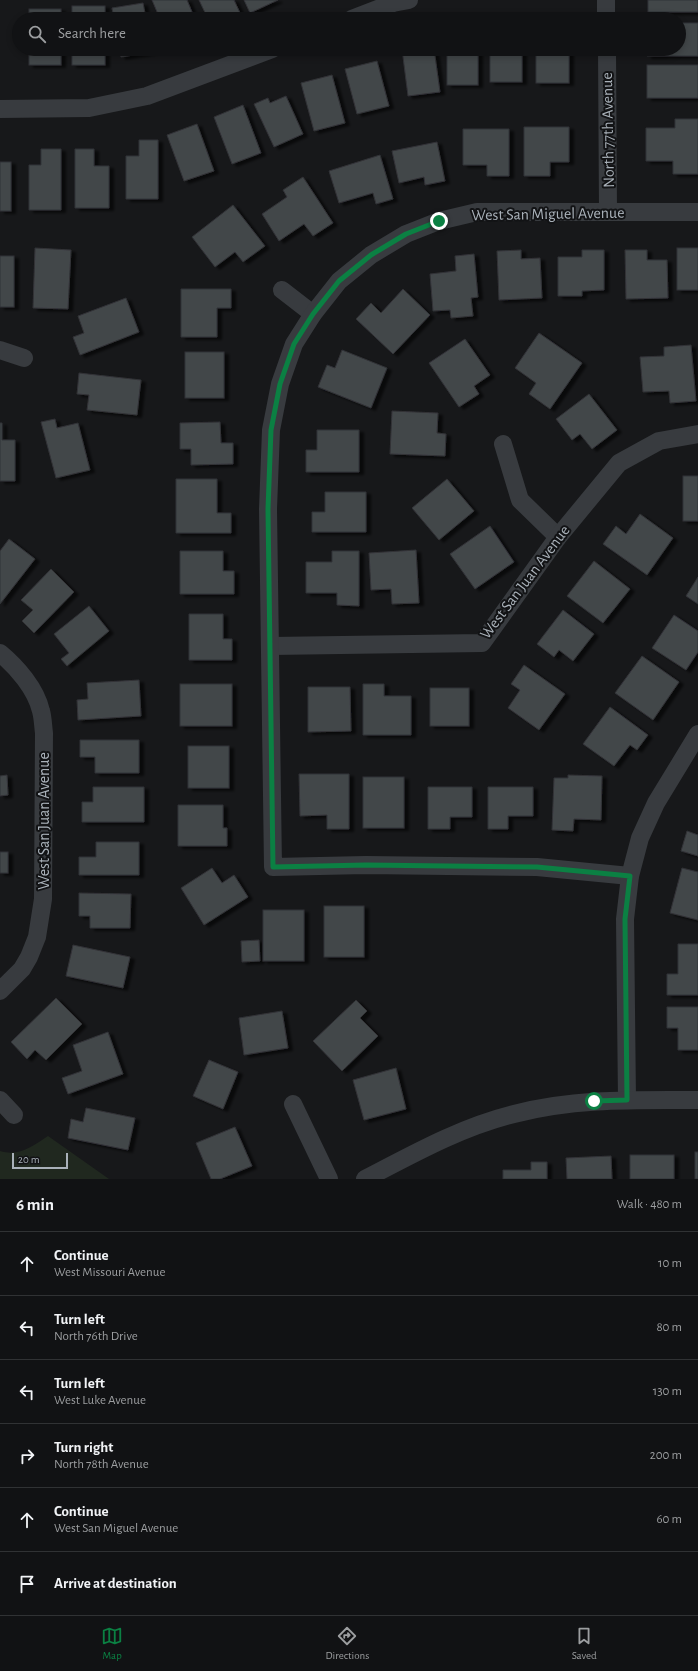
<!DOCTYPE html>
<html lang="en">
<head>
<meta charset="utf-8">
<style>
  body { margin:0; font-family:"Alegreya Sans",sans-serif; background:#1a1b1d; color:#f1f3f6 }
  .scale { position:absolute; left:12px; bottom:10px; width:56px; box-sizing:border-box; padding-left:4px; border:2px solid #a9b1b9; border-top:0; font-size:11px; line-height:14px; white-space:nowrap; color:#a9b1b9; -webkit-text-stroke:3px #121315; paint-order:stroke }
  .stop { position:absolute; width:12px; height:12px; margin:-9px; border:3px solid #0b8043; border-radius:50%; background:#fff }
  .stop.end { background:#0b8043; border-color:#fff; box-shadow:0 1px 4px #0008 }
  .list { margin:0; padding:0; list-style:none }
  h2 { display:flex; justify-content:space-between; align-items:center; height:52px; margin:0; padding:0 16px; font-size:17px }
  h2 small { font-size:13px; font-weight:400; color:#9c9ea0 }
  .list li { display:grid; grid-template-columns:26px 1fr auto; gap:12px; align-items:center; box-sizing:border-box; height:64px; padding:0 16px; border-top:1px solid #303234 }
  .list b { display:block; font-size:15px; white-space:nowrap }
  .list p { margin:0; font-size:13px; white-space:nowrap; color:#9c9ea0 }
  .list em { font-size:13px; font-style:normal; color:#9c9ea0 }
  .icon { flex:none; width:22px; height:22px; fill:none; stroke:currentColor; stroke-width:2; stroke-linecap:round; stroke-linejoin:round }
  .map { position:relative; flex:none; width:698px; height:1179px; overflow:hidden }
  .search { position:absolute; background:#111214; box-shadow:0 2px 6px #0003; left:12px; right:12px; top:12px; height:44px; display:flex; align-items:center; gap:10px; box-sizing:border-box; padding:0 14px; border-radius:22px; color:#9c9ea0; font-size:15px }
  .sheet { height:436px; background:#111214 }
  nav { display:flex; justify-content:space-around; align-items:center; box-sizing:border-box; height:56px; border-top:1px solid #303234; background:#111214; font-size:11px; color:#9c9ea0 }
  nav a { display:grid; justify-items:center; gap:2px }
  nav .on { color:#0b8043 }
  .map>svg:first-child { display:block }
  .green { fill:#20281f }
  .building { fill:#43464a; stroke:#313236; filter:url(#shadow) }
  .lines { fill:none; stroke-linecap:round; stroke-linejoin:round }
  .minor { stroke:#383b3f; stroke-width:18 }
  .route { stroke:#0b8043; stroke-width:5 }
  .labels { text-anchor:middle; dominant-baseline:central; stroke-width:4; stroke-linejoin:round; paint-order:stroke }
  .street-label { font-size:16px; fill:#a9b1b9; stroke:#121315 }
</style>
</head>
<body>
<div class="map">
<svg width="698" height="1179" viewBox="0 0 698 1179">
  <defs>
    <filter id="shadow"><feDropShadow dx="4.5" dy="2.5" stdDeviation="1" flood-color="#0009"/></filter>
  </defs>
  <rect width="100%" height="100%" fill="#17181a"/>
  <path class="green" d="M 48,1136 L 109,1179 L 0,1179 L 0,1151 C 19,1157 33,1146 48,1136 Z"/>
  <g class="building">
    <path d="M 152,0 L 187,0 L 195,19 L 160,19 Z"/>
    <path d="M 199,0 L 234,0 L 241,15 L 232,19 L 208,19 Z"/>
    <path d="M 244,0 L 278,0 L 250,13 Z"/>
    <rect x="648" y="0" width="50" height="12"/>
    <path d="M 143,3 L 146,19 L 114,19 L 112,8 Z"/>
    <rect x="72" y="6" width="33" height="13"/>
    <rect x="29" y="9" width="32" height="10"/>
    <path d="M 679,23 L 698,23 L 698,56 L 647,56 L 647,49 L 679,49 Z"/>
    <rect x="29" y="49" width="32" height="16"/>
    <rect x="72" y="49" width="33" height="16"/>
    <path d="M 120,49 L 152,49 L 152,52 L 121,57 Z"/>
    <path d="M 402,49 L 434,49 L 440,92 L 408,96 Z"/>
    <rect x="447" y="49" width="31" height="36"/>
    <rect x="490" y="49" width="32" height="33"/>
    <rect x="536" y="49" width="33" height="34"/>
    <path d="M 377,61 L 389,106 L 357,114 L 345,69 Z"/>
    <rect x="647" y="65" width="51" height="33"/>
    <path d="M 332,75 L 345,123 L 314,131 L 301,83 Z"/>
    <path d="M 286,96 L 303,134 L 274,147 L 254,104 L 268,98 L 270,103 Z"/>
    <path d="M 243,105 L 261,153 L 232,164 L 214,117 Z"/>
    <path d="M 675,119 L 698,119 L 698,174 L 673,174 L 673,161 L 646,161 L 646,128 L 675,128 Z"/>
    <path d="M 197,124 L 214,171 L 184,181 L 167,135 Z"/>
    <path d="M 524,127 L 569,127 L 569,162 L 550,162 L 550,176 L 524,176 Z"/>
    <path d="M 463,129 L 509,129 L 509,176 L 487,176 L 487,165 L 463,165 Z"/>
    <path d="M 139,140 L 158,140 L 158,199 L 126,199 L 126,156 L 139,156 Z"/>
    <path d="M 437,142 L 445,181 L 425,185 L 424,177 L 399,183 L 392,151 Z"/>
    <path d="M 41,149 L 61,149 L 61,210 L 29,210 L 29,165 L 41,165 Z"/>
    <path d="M 75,149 L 94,149 L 94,166 L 109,166 L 109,208 L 75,208 Z"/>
    <path d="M 380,155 L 393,199 L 376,204 L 373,193 L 339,203 L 329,171 Z"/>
    <rect x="0" y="162" width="11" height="49"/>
    <path d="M 303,177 L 333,223 L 313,236 L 304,224 L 279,241 L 262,214 L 287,197 L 283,190 Z"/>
    <path d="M 233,205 L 265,246 L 243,262 L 235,252 L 215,267 L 192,237 Z"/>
    <path d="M 35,248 L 71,250 L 68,309 L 33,308 Z"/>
    <rect x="677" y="248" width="21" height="42"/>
    <path d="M 521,250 L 521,259 L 540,258 L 542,298 L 499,300 L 497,251 Z"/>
    <path d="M 582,250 L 604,250 L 604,290 L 582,291 L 582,296 L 558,296 L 558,257 L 582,257 Z"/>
    <path d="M 625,250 L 647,250 L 647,260 L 667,260 L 668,298 L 626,299 Z"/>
    <path d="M 474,254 L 478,297 L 471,298 L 473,316 L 451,318 L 450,310 L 433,311 L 430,274 L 456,271 L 455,256 Z"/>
    <rect x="0" y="256" width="14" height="51"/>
    <path d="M 181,289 L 231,289 L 231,308 L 217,308 L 217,337 L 181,337 Z"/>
    <path d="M 403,289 L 430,315 L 393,354 L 356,319 L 371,303 L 381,313 Z"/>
    <path d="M 126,298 L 139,332 L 80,355 L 73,337 L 84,333 L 78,316 Z"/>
    <path d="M 539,333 L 582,363 L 550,409 L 529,394 L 536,383 L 515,368 Z"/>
    <path d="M 465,339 L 490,375 L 474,386 L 479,394 L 459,407 L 429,363 Z"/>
    <path d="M 691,345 L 696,401 L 670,403 L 669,391 L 643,392 L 640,357 L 664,356 L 664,347 Z"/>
    <path d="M 342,350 L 387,368 L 371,408 L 318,387 L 327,365 L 335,368 Z"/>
    <rect x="185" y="352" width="39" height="46"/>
    <path d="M 79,373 L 141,380 L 137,415 L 87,410 L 89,395 L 77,394 Z"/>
    <path d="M 589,394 L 617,430 L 592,449 L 580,434 L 572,440 L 556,419 Z"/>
    <path d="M 392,411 L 438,413 L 437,433 L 446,434 L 445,456 L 390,454 Z"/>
    <path d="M 55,419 L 57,428 L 78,423 L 90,470 L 56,478 L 41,422 Z"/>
    <path d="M 220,422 L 221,443 L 233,443 L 233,464 L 191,465 L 191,449 L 180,449 L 180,423 Z"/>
    <path d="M 0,423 L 2,423 L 2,440 L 15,440 L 15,481 L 0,481 Z"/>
    <path d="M 317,430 L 359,430 L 359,472 L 306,472 L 306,450 L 317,450 Z"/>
    <rect x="683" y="476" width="15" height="45"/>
    <path d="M 176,479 L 217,479 L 217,513 L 231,513 L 231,533 L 176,533 Z"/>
    <path d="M 447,479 L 474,511 L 439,540 L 412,508 Z"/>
    <path d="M 325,492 L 366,492 L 366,532 L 312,532 L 312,512 L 325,512 Z"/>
    <path d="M 640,514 L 673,538 L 647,575 L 603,544 L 616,526 L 626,534 Z"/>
    <path d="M 490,526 L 514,562 L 475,589 L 450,554 Z"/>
    <path d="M 9,539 L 35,559 L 0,604 L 0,551 Z"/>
    <path d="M 416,550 L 419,603 L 392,604 L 391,589 L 371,590 L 369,553 Z"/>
    <path d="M 180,551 L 223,551 L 223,571 L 234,571 L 234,594 L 180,594 Z"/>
    <path d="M 332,551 L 359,551 L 359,606 L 337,605 L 337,593 L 306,593 L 306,562 L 332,562 Z"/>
    <path d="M 594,561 L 630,589 L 603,623 L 567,596 Z"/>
    <path d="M 51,569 L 74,592 L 34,633 L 22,621 L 33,610 L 21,600 Z"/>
    <path d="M 698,577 L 698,604 L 686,596 Z"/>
    <path d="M 89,606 L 109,631 L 67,666 L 61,659 L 69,653 L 54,634 Z"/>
    <path d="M 563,610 L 594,634 L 573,661 L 559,650 L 554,657 L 537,644 Z"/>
    <path d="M 189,614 L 223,614 L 223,639 L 232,639 L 232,660 L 189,660 Z"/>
    <path d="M 674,615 L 698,631 L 698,652 L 686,670 L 652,648 Z"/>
    <path d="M 642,656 L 679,682 L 653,720 L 615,693 Z"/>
    <path d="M 524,665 L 565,694 L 539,730 L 508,708 L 520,690 L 511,684 Z"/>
    <path d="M 139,680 L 141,716 L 78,720 L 77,700 L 88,699 L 87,683 Z"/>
    <rect x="180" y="684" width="52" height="42"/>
    <path d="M 363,684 L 384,684 L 384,696 L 411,696 L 411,735 L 363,735 Z"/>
    <path d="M 308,687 L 350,687 L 351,731 L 308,732 Z"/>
    <rect x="430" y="688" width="39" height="38"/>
    <path d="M 610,707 L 648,735 L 637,750 L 630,745 L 614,766 L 583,744 Z"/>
    <path d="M 80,740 L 139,740 L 139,773 L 95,773 L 95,757 L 80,757 Z"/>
    <rect x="188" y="746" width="41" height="42"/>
    <path d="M 299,774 L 349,774 L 349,829 L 327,829 L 327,815 L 300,816 Z"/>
    <path d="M 7,775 L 8,795 L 0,796 L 0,776 Z"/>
    <path d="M 568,775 L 602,776 L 601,820 L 574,819 L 573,831 L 552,830 L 554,778 L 568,778 Z"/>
    <rect x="363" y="777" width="41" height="51"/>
    <path d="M 93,787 L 144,787 L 144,822 L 82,822 L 82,802 L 93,802 Z"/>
    <path d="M 428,787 L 472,787 L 472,817 L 450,817 L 450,829 L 428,829 Z"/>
    <path d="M 488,787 L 533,787 L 533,816 L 508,816 L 508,829 L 488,829 Z"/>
    <path d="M 178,805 L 223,805 L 223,828 L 227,828 L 227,846 L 178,846 Z"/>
    <path d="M 687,831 L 698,835 L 698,856 L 681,851 Z"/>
    <path d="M 96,842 L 139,842 L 139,875 L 79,875 L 79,857 L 96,857 Z"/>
    <rect x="0" y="852" width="8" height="21"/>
    <path d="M 212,868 L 222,883 L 234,875 L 248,897 L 204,925 L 181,888 Z"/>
    <path d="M 682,868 L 698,872 L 698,920 L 670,913 Z"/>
    <path d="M 79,893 L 131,894 L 130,928 L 90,928 L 90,916 L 79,916 Z"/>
    <rect x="324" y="906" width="40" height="51"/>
    <rect x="263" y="910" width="41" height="51"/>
    <path d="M 259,940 L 260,961 L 242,962 L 241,941 Z"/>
    <path d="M 678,944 L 698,944 L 698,995 L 667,995 L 667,974 L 678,974 Z"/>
    <path d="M 73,945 L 130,957 L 123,988 L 66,976 Z"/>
    <path d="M 56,998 L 82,1024 L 46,1060 L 35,1050 L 27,1059 L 11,1042 Z"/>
    <path d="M 356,1000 L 367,1011 L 360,1018 L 378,1036 L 342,1071 L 313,1041 Z"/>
    <path d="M 667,1007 L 698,1007 L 698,1050 L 678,1050 L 678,1028 L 667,1028 Z"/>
    <path d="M 282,1011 L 288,1048 L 244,1055 L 239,1018 Z"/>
    <path d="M 108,1032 L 123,1074 L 68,1094 L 62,1078 L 82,1071 L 73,1045 Z"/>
    <path d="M 209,1060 L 238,1072 L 223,1109 L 193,1096 Z"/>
    <path d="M 396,1068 L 406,1109 L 364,1120 L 353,1080 Z"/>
    <path d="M 86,1108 L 135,1118 L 128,1150 L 68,1138 L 71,1119 L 83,1122 Z"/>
    <path d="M 235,1127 L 252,1166 L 220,1179 L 211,1179 L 196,1143 Z"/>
    <rect x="695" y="1152" width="3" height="27"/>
    <rect x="630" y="1155" width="44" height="24"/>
    <path d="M 611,1156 L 612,1179 L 567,1179 L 566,1158 Z"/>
    <path d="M 531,1162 L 547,1162 L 547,1179 L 503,1179 L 503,1170 L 531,1170 Z"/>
  </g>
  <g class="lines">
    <g class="minor">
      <path d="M 606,0 L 606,19"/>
      <path d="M 352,19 L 393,3 L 409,0"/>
      <path d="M 607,49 L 608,212"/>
      <path d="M 0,109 L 89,108 L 147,96 L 272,49"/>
      <path d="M 282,290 L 313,314"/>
      <path d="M 0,350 L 24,358"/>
      <path d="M 503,444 L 520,500 L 558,537"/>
      <path d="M 271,646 L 482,643 L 558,537 L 619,463 L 659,441 L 698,434"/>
      <path d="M 0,653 C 17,667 36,689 41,711 C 43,718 43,726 44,733 L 43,899 L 37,937 L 29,957 L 22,969 L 0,991"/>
      <path d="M 630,876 L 537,867 L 366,865 L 273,867 L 268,509 L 271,430 L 280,384 L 294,344 L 313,314 L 339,281 L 371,255 L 406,234 L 439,221 L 477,212 L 698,212"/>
      <path d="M 0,1100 L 14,1115"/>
      <path d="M 627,1100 L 625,919 L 630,876 L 640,838 L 656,803 L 698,734"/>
      <path d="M 293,1104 L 329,1179"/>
      <path d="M 365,1179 C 413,1154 461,1127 514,1114 C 575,1098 636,1100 698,1100"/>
    </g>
  </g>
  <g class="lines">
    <path class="route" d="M 439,221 L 406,234 L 371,255 L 339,281 L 313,314 L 294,344 L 280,384 L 271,430 L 268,509 L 273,867 L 366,865 L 537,867 L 630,876 L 625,919 L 627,1100 L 594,1101"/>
  </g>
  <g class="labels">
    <g class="street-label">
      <text transform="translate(608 130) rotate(-91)">North 77th Avenue</text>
      <text transform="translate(548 214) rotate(-1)">West San Miguel Avenue</text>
      <text transform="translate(525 582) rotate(-53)">West San Juan Avenue</text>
      <text transform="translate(44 821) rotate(-90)">West San Juan Avenue</text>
    </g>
  </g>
</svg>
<div class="scale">20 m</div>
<div class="stop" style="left:594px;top:1101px"></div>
<div class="stop end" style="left:439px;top:221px"></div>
<div class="search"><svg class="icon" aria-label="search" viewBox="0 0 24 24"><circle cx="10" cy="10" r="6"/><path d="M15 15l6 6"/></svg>Search here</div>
</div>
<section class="sheet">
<h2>6 min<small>Walk · 480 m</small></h2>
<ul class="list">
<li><svg class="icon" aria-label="ahead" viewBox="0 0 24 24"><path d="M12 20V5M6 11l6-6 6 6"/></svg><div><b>Continue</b><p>West Missouri Avenue</p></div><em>10 m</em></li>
<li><svg class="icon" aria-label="left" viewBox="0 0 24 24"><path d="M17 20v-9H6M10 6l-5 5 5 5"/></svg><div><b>Turn left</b><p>North 76th Drive</p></div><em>80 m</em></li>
<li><svg class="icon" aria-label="left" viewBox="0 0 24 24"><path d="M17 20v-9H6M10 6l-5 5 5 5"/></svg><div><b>Turn left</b><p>West Luke Avenue</p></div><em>130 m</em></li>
<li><svg class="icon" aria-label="right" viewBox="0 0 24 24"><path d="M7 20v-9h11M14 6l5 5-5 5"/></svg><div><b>Turn right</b><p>North 78th Avenue</p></div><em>200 m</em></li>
<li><svg class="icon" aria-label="ahead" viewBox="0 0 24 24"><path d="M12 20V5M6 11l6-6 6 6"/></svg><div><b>Continue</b><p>West San Miguel Avenue</p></div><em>60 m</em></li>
<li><svg class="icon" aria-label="arrive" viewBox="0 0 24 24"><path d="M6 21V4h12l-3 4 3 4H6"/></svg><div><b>Arrive at destination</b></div></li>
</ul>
</section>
<nav>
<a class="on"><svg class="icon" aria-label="map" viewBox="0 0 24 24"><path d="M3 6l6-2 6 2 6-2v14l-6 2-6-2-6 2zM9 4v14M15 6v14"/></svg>Map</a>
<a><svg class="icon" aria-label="directions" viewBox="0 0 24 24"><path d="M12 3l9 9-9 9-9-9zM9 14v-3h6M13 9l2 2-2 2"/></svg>Directions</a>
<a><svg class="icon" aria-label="saved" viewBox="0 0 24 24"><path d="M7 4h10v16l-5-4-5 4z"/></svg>Saved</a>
</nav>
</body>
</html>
